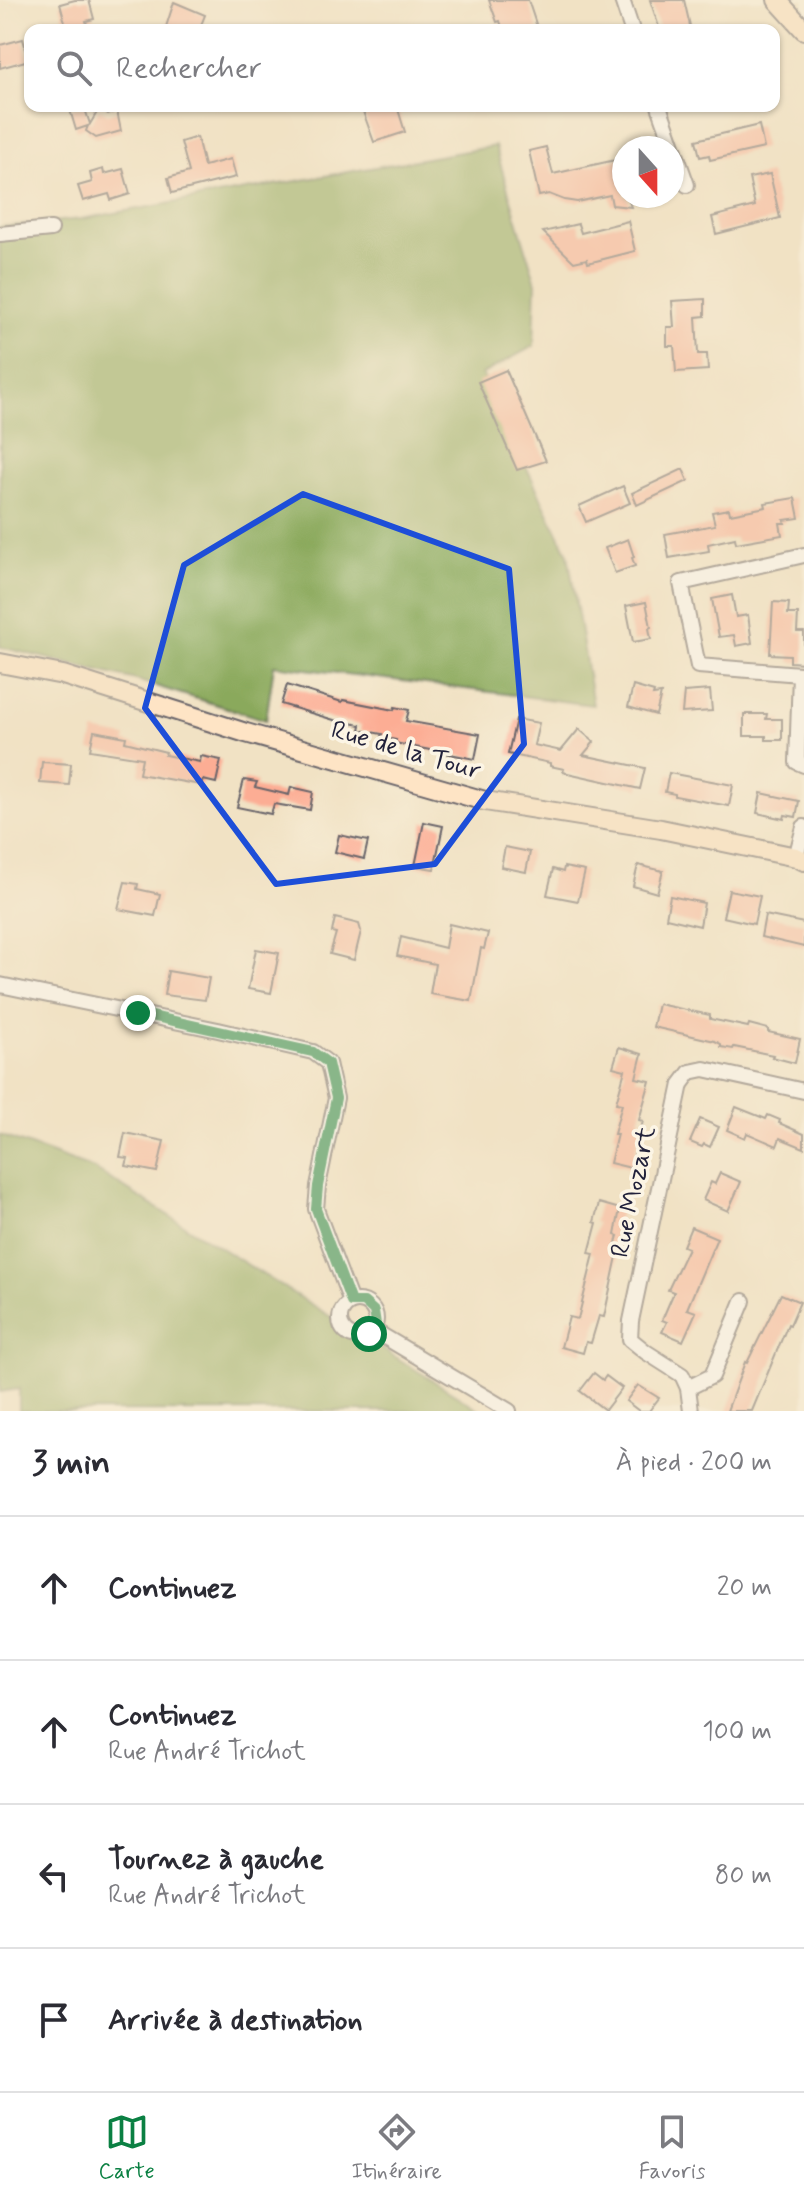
<!DOCTYPE html>
<html lang="fr">
<head>
<meta charset="utf-8">
<style>
  body { margin:0; font-family:Mynerve,sans-serif; background:#f7f7f7; color:#2b2b33 }
  .compass { position:absolute; left:612px; top:136px; width:72px; height:72px; border-radius:50%; background:#fff; box-shadow:0 2px 6px #0004; rotate:159deg }
  .stop { position:absolute; width:24px; height:24px; margin:-18px; border:6px solid #0b8043; border-radius:50%; background:#fff }
  .stop.end { background:#0b8043; border-color:#fff; box-shadow:0 2px 8px #0008 }
  .list { margin:0; padding:0; list-style:none }
  h2 { display:flex; justify-content:space-between; align-items:center; height:104px; margin:0; padding:0 32px; font-size:34px }
  h2 small { font-size:26px; font-weight:400; color:#7c7c81 }
  .list li { display:grid; grid-template-columns:52px 1fr auto; gap:24px; align-items:center; box-sizing:border-box; height:144px; padding:0 32px; border-top:2px solid #e1e1e2 }
  .list b { display:block; font-size:30px; white-space:nowrap }
  .list p { margin:0; font-size:26px; white-space:nowrap; color:#7c7c81 }
  .list em { font-size:26px; font-style:normal; color:#7c7c81 }
  .icon { flex:none; width:44px; height:44px; fill:none; stroke:currentColor; stroke-width:2; stroke-linecap:round; stroke-linejoin:round }
  .map { position:relative; flex:none; width:804px; height:1411px; overflow:hidden }
  .search { position:absolute; background:#fff; box-shadow:0 2px 6px #0004; left:24px; right:24px; top:24px; height:88px; display:flex; align-items:center; gap:20px; box-sizing:border-box; padding:0 28px; border-radius:16px; color:#7c7c81; font-size:30px }
  .sheet { height:680px; background:#fff }
  nav { display:flex; justify-content:space-around; align-items:center; box-sizing:border-box; height:112px; border-top:2px solid #e1e1e2; background:#fff; font-size:22px; color:#7c7c81 }
  nav a { display:grid; justify-items:center; gap:4px }
  nav .on { color:#0b8043 }
  .map>svg:first-child { display:block }
  .forest { fill:#8aa95c; stroke:#56664c; stroke-width:2 }
  .building { fill:#fcad94 }
  .lines { fill:none; stroke-linecap:round; stroke-linejoin:round }
  .street-casing { stroke:#6a656b; stroke-width:18 }
  .secondary-casing { stroke:#6a656b; stroke-width:22 }
  .street { stroke:#fff; stroke-width:14 }
  .secondary { stroke:#fee4c5; stroke-width:18 }
  .route { stroke:#0b8043; stroke-width:10 }
  .marked { fill:none; stroke:#1d4ed8; stroke-width:6; stroke-linejoin:round }
  .labels { text-anchor:middle; dominant-baseline:central; stroke-width:7; stroke-linejoin:round; paint-order:stroke }
  .street-label { font-size:26px; fill:#22223b; stroke:#fcf5e5 }
</style>
</head>
<body>
<div class="map">
<svg width="804" height="1411" viewBox="0 0 804 1411">
  <rect width="100%" height="100%" fill="#fcf5e5"/>
  <filter id="ink" filterUnits="userSpaceOnUse"><feTurbulence type="fractalNoise" baseFrequency=".0125" numOctaves="2"/><feDisplacementMap in="SourceGraphic" scale="16" xChannelSelector="R" yChannelSelector="G"/><feConvolveMatrix kernelMatrix="1 2 1 2 8 2 1 2 1" color-interpolation-filters="sRGB"/></filter>
  <filter id="wash" filterUnits="userSpaceOnUse"><feTurbulence type="fractalNoise" baseFrequency=".006" numOctaves="4" result="noise"/><feDisplacementMap in="SourceGraphic" scale="32" xChannelSelector="R" yChannelSelector="G"/><feGaussianBlur stdDeviation="1.8" result="paint"/><feColorMatrix in="noise" values="0 0 0 0 0 0 0 0 0 0 0 0 0 0 0 0 0 1.4 0 .05"/><feComposite in="paint" operator="in"/></filter>
  <g filter="url(#wash)">
    <rect width="100%" height="100%" fill="#f1e2c4"/>
    <g class="forest">
      <path d="M 495,146 L 536,283 L 534,346 L 482,374 L 568,554 L 593,705 L 274,665 L 266,720 L 136,680 L 0,647 L 0,227 L 81,219 Z"/>
      <path d="M 0,1135 L 94,1169 L 482,1411 L 19,1411 L 19,1389 L 0,1392 Z"/>
    </g>
    <g id="blocks">
      <g class="building">
        <path d="M 75,0 L 89,0 L 94,19 L 86,21 L 88,28 L 67,30 L 60,4 Z"/>
        <path d="M 489,0 L 528,0 L 538,30 L 503,30 L 500,21 L 497,22 Z"/>
        <path d="M 650,0 L 684,0 L 691,30 L 660,30 Z"/>
        <path d="M 174,2 L 205,15 L 199,30 L 165,30 Z"/>
        <path d="M 23,39 L 29,60 L 0,68 L 0,45 Z"/>
        <path d="M 84,106 L 90,124 L 99,109 L 108,114 L 117,111 L 121,131 L 96,138 L 86,131 L 88,126 L 76,130 L 70,110 Z"/>
        <path d="M 361,106 L 397,106 L 405,132 L 374,142 Z"/>
        <path d="M 759,125 L 764,148 L 710,160 L 709,155 L 700,157 L 696,140 Z"/>
        <path d="M 197,137 L 204,166 L 231,159 L 236,177 L 172,193 L 168,178 L 189,172 L 181,142 Z"/>
        <path d="M 546,147 L 553,174 L 624,158 L 624,196 L 627,196 L 631,207 L 612,205 L 610,195 L 577,202 L 564,200 L 549,194 L 539,196 L 529,151 Z"/>
        <path d="M 103,169 L 104,174 L 123,169 L 130,194 L 111,200 L 109,194 L 83,201 L 78,186 L 92,182 L 90,173 Z"/>
        <path d="M 770,174 L 780,218 L 716,234 L 712,217 L 755,206 L 749,178 Z"/>
        <path d="M 628,221 L 635,251 L 588,263 L 587,259 L 574,262 L 543,232 L 578,224 L 581,233 Z"/>
        <path d="M 705,299 L 705,316 L 696,317 L 698,354 L 707,354 L 708,370 L 676,372 L 674,346 L 667,346 L 667,327 L 674,327 L 672,301 Z"/>
        <path d="M 506,370 L 546,461 L 517,470 L 478,382 Z"/>
        <path d="M 683,469 L 688,481 L 637,505 L 632,493 Z"/>
        <path d="M 623,486 L 630,503 L 586,522 L 579,506 Z"/>
        <path d="M 795,498 L 799,518 L 784,520 L 785,523 L 780,523 L 782,535 L 736,543 L 735,538 L 708,544 L 709,551 L 669,558 L 665,534 L 715,525 L 712,512 L 729,509 L 730,514 L 766,507 L 765,503 Z"/>
        <path d="M 628,539 L 634,557 L 632,558 L 635,566 L 615,573 L 605,548 Z"/>
        <path d="M 732,595 L 736,617 L 748,615 L 752,643 L 736,646 L 734,635 L 719,637 L 712,599 Z"/>
        <path d="M 646,602 L 651,627 L 649,628 L 651,639 L 633,642 L 626,606 Z"/>
        <path d="M 773,602 L 789,603 L 788,614 L 798,614 L 797,632 L 804,632 L 804,663 L 790,662 L 790,655 L 770,654 Z"/>
        <path d="M 287,685 L 342,702 L 343,700 L 394,710 L 395,707 L 409,710 L 406,721 L 480,734 L 475,759 L 395,743 L 396,740 L 381,737 L 382,734 L 360,730 L 361,725 L 334,720 L 281,704 Z"/>
        <path d="M 633,686 L 654,692 L 653,695 L 661,694 L 656,715 L 628,707 Z"/>
        <path d="M 710,690 L 712,711 L 682,713 L 684,692 Z"/>
        <path d="M 744,714 L 767,714 L 766,719 L 782,719 L 782,740 L 766,740 L 766,736 L 744,736 Z"/>
        <path d="M 516,719 L 539,723 L 534,745 L 561,751 L 579,729 L 594,742 L 583,755 L 645,768 L 640,789 L 563,772 L 564,769 L 550,766 L 550,763 L 508,754 Z"/>
        <path d="M 94,731 L 126,737 L 125,742 L 166,752 L 165,755 L 200,762 L 201,756 L 221,760 L 216,783 L 203,780 L 201,785 L 139,774 L 142,758 L 90,750 Z"/>
        <path d="M 42,762 L 71,764 L 69,785 L 40,783 Z"/>
        <path d="M 669,773 L 733,785 L 729,806 L 675,796 L 675,794 L 665,792 Z"/>
        <path d="M 244,780 L 257,782 L 255,787 L 289,795 L 291,787 L 313,792 L 310,810 L 274,804 L 271,814 L 237,807 Z"/>
        <path d="M 761,793 L 799,801 L 796,817 L 785,815 L 784,819 L 757,813 Z"/>
        <path d="M 424,822 L 443,826 L 434,869 L 415,866 Z"/>
        <path d="M 339,835 L 368,841 L 364,859 L 335,852 Z"/>
        <path d="M 505,847 L 530,852 L 526,872 L 501,867 Z"/>
        <path d="M 638,865 L 663,871 L 657,893 L 633,886 Z"/>
        <path d="M 564,867 L 585,871 L 578,901 L 547,895 L 553,869 L 563,872 Z"/>
        <path d="M 125,882 L 138,884 L 137,889 L 160,894 L 155,916 L 118,909 Z"/>
        <path d="M 729,890 L 760,896 L 754,924 L 723,917 Z"/>
        <path d="M 670,896 L 704,903 L 700,926 L 666,918 Z"/>
        <path d="M 765,915 L 804,923 L 804,947 L 761,937 Z"/>
        <path d="M 335,918 L 359,924 L 361,931 L 354,960 L 330,954 L 336,933 L 332,932 Z"/>
        <path d="M 449,924 L 488,933 L 484,949 L 481,948 L 471,1001 L 430,994 L 435,964 L 397,956 L 401,937 L 445,948 Z"/>
        <path d="M 256,949 L 279,953 L 271,993 L 248,989 Z"/>
        <path d="M 168,971 L 209,978 L 205,1000 L 164,995 Z"/>
        <path d="M 658,1004 L 710,1015 L 710,1019 L 748,1027 L 749,1024 L 768,1029 L 768,1032 L 800,1039 L 795,1063 L 772,1057 L 773,1055 L 734,1047 L 733,1049 L 721,1047 L 721,1044 L 715,1041 L 653,1027 Z"/>
        <path d="M 619,1047 L 642,1054 L 636,1078 L 650,1081 L 639,1120 L 643,1121 L 631,1168 L 610,1163 L 617,1134 L 614,1134 L 622,1104 L 616,1103 L 625,1070 L 613,1067 Z"/>
        <path d="M 736,1107 L 766,1119 L 768,1115 L 780,1120 L 779,1123 L 804,1134 L 804,1148 L 780,1138 L 777,1146 L 747,1133 L 745,1138 L 727,1130 Z"/>
        <path d="M 700,1119 L 719,1127 L 710,1147 L 704,1144 L 702,1147 L 690,1142 Z"/>
        <path d="M 125,1133 L 164,1141 L 157,1172 L 126,1166 L 128,1158 L 120,1157 Z"/>
        <path d="M 720,1173 L 741,1182 L 728,1211 L 703,1200 L 711,1182 L 715,1184 Z"/>
        <path d="M 599,1203 L 620,1209 L 615,1235 L 618,1236 L 615,1246 L 619,1247 L 604,1317 L 599,1316 L 591,1343 L 586,1342 L 583,1353 L 561,1347 L 569,1317 L 578,1319 L 594,1254 L 589,1253 L 597,1223 L 594,1222 Z"/>
        <path d="M 691,1227 L 717,1238 L 687,1309 L 696,1312 L 683,1341 L 662,1332 L 667,1322 L 662,1320 L 674,1292 L 668,1290 L 688,1248 L 683,1246 Z"/>
        <path d="M 781,1294 L 800,1302 L 790,1325 L 788,1324 L 752,1411 L 727,1411 L 745,1362 L 747,1363 Z"/>
        <path d="M 594,1373 L 603,1380 L 606,1376 L 622,1388 L 605,1410 L 580,1391 Z"/>
        <path d="M 638,1385 L 659,1398 L 649,1411 L 639,1411 L 626,1401 Z"/>
      </g>
    </g>
  </g>
  <g filter="url(#ink)">
    <use href="#blocks" fill-opacity="0" stroke="#6a656b" stroke-width="2"/>
    <g class="lines">
      <defs>
        <g id="street">
          <path d="M 622,0 L 632,30"/>
          <path d="M 659,106 L 687,185"/>
          <path d="M 0,234 L 51,229"/>
          <path d="M 804,555 L 681,583 L 698,666 L 800,674 L 797,762 L 804,765"/>
          <path d="M 796,857 L 804,827"/>
          <path d="M 0,985 L 218,1030 L 313,1052 L 328,1063 L 336,1098 L 318,1186 L 316,1209 L 351,1302"/>
          <circle cx="358" cy="1319" r="18"/>
          <path d="M 373,1330 L 509,1411"/>
          <path d="M 688,1388 L 712,1376 L 743,1301"/>
          <path d="M 691,1411 L 688,1388 L 682,1375 L 646,1352 L 630,1339 L 631,1321 L 681,1084 L 690,1072 L 704,1069 L 804,1091"/>
        </g>
        <g id="secondary">
          <path d="M 777,0 L 804,30"/>
          <path d="M 0,663 L 63,675 L 246,733 L 485,801 L 661,829 L 796,857 L 804,861"/>
        </g>
      </defs>
      <use href="#street" class="street-casing"/>
      <use href="#secondary" class="secondary-casing"/>
      <use href="#street" class="street"/>
      <use href="#secondary" class="secondary"/>
    </g>
  </g>
  <g class="lines" filter="url(#ink)">
    <path class="route" d="M 138,1013 L 313,1052 L 328,1063 L 336,1098 L 318,1186 L 316,1209 L 351,1302 L 364,1302 L 374,1311 L 376,1324 L 369,1334"/>
  </g>
  <path d="M0 0H804V1411H0ZM 303,494 L 509,569 L 524,744 L 435,864 L 276,884 L 145,708 L 184,565 Z" fill="#f1e2c4" fill-opacity=".55" fill-rule="evenodd"/>
  <path class="marked" d="M 303,494 L 509,569 L 524,744 L 435,864 L 276,884 L 145,708 L 184,565 Z"/>
  <g class="labels">
    <g class="street-label">
      <text transform="translate(406 751) rotate(16)">Rue de la Tour</text>
      <text transform="translate(634 1192) rotate(-78)">Rue Mozart</text>
    </g>
  </g>
</svg>
<svg class="compass" viewBox="-18 -18 36 36"><path d="M0-13l5 13h-10z" fill="#e53935"/><path d="M0 13l5-13h-10z" fill="#7c7c81"/></svg>
<div class="stop" style="left:369px;top:1334px"></div>
<div class="stop end" style="left:138px;top:1013px"></div>
<div class="search"><svg class="icon" aria-label="search" viewBox="0 0 24 24"><circle cx="10" cy="10" r="6"/><path d="M15 15l6 6"/></svg>Rechercher</div>
</div>
<section class="sheet">
<h2>3 min<small>À pied · 200 m</small></h2>
<ul class="list">
<li><svg class="icon" aria-label="ahead" viewBox="0 0 24 24"><path d="M12 20V5M6 11l6-6 6 6"/></svg><div><b>Continuez</b></div><em>20 m</em></li>
<li><svg class="icon" aria-label="ahead" viewBox="0 0 24 24"><path d="M12 20V5M6 11l6-6 6 6"/></svg><div><b>Continuez</b><p>Rue André Trichot</p></div><em>100 m</em></li>
<li><svg class="icon" aria-label="left" viewBox="0 0 24 24"><path d="M17 20v-9H6M10 6l-5 5 5 5"/></svg><div><b>Tournez à gauche</b><p>Rue André Trichot</p></div><em>80 m</em></li>
<li><svg class="icon" aria-label="arrive" viewBox="0 0 24 24"><path d="M6 21V4h12l-3 4 3 4H6"/></svg><div><b>Arrivée à destination</b></div></li>
</ul>
</section>
<nav>
<a class="on"><svg class="icon" aria-label="map" viewBox="0 0 24 24"><path d="M3 6l6-2 6 2 6-2v14l-6 2-6-2-6 2zM9 4v14M15 6v14"/></svg>Carte</a>
<a><svg class="icon" aria-label="directions" viewBox="0 0 24 24"><path d="M12 3l9 9-9 9-9-9zM9 14v-3h6M13 9l2 2-2 2"/></svg>Itinéraire</a>
<a><svg class="icon" aria-label="saved" viewBox="0 0 24 24"><path d="M7 4h10v16l-5-4-5 4z"/></svg>Favoris</a>
</nav>
</body>
</html>
